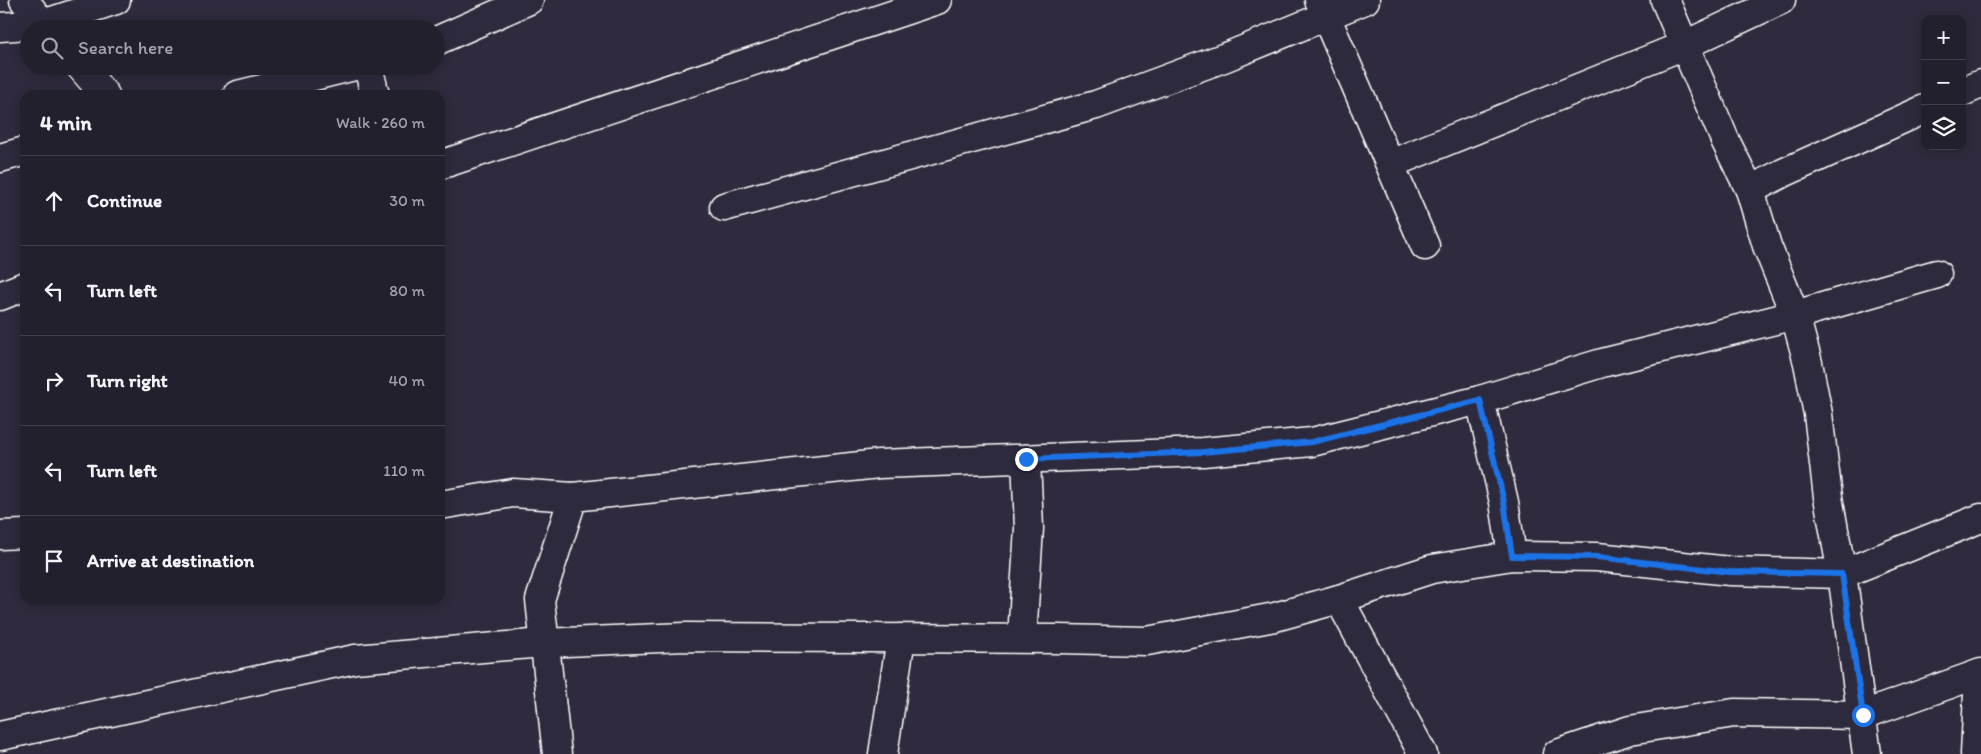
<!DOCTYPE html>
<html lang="en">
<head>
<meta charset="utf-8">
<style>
  body { margin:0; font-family:Itim,sans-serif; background:#2f2d3a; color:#f1f3f6 }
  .controls { position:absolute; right:15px; top:15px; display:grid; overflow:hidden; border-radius:10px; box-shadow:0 2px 12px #0003 }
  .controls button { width:45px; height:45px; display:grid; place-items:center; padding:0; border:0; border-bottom:1px solid #403e4a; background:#23202e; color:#f1f3f6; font:25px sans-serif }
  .stop { position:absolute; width:15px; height:15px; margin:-11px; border:4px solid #1a73e8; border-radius:50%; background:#fff }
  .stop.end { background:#1a73e8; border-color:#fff; box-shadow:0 1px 5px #0008 }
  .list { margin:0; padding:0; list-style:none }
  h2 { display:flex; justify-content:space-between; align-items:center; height:65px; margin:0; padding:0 20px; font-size:21px }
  h2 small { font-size:16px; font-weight:400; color:#a3a3aa }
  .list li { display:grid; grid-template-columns:32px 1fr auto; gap:15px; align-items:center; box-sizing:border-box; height:90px; padding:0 20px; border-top:1px solid #403e4a }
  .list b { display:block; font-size:19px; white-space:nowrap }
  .list em { font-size:16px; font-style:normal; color:#a3a3aa }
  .icon { flex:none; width:28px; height:28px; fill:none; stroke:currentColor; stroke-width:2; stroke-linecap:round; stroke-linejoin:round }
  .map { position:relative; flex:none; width:1981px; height:754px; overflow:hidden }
  .search { position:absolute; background:#23202e; box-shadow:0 2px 12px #0003; left:20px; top:20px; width:425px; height:55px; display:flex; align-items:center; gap:12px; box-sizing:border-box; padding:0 18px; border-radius:28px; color:#a3a3aa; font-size:19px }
  .panel { position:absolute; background:#23202e; box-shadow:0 2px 12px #0003; left:20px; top:90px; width:425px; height:515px; border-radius:15px }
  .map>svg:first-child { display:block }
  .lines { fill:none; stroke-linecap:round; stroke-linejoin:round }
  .street-casing { stroke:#fff; stroke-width:31 }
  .street { stroke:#2f2a3d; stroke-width:28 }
  .route { stroke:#1a73e8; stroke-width:6 }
</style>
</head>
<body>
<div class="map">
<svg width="1981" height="754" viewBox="0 0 1981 754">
  <rect width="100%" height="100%" fill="#2f2a3d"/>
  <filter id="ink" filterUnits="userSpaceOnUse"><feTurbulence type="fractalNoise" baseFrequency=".02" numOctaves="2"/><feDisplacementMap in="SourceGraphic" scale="10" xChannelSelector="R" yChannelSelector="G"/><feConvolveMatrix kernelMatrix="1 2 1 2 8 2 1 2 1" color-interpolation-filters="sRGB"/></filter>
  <g filter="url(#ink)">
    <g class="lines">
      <defs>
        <g id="street">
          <path d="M 24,0 L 47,29"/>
          <path d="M 1319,0 L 1425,246"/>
          <path d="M 1665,0 L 1725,140 L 1750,190 L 1767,246 L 1795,315 L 1808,363 L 1818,414 L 1828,497 L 1842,574 L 1867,754"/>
          <path d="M 0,27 L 43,24 L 116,0"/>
          <path d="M 436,41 L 529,0"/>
          <path d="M 80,66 L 105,95"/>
          <path d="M 368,66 L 375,95"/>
          <path d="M 1962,92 L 1981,84"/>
          <path d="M 237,95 L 355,66"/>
          <path d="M 0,158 L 25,151"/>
          <path d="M 1390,164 L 1685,45 L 1781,0"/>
          <path d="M 440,165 L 937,0"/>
          <path d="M 1750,190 L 1783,173 L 1925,109"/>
          <path d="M 724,207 L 1096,105 L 1226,57 L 1365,0"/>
          <path d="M 0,296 L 25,286"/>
          <path d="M 1480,400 L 1504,502 L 1512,556"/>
          <path d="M 440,505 L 513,493 L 573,497"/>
          <path d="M 0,535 L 25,534"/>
          <path d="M 1339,599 L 1423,754"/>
          <path d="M 1022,638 L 1029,528 L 1026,459"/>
          <path d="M 0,736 L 355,659 L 543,643 L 684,637 L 1059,639 L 1147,641 L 1275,617 L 1339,599 L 1432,569 L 1512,556 L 1597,557 L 1730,571 L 1842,574 L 1981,518"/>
          <path d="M 557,754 L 540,600 L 573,497 L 879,464 L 1203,452 L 1312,442 L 1480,400 L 1602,363 L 1795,315 L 1937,274"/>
          <path d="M 883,754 L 901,638"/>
          <path d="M 1557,754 L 1630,730 L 1734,713 L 1863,715 L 1981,673"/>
          <path d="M 1975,754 L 1979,674"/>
        </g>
      </defs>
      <use href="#street" class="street-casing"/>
      <use href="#street" class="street"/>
    </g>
  </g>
  <g class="lines" filter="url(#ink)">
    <path class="route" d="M 1026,459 L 1203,452 L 1312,442 L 1480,400 L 1504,502 L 1512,556 L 1597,557 L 1730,572 L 1842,574 L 1863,715"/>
  </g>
</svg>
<div class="controls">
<button>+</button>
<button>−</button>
<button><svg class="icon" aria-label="layers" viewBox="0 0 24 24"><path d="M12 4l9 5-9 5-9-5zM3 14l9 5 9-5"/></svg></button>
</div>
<div class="stop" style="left:1863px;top:715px"></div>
<div class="stop end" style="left:1026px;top:459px"></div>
<div class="search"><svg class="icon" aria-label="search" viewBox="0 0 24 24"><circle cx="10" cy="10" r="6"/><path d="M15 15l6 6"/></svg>Search here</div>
<section class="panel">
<h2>4 min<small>Walk · 260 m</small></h2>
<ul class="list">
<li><svg class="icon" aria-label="ahead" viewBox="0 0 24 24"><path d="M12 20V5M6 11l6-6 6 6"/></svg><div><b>Continue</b></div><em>30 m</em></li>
<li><svg class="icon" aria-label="left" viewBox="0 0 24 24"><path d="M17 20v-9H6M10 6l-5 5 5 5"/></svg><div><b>Turn left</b></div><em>80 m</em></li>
<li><svg class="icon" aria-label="right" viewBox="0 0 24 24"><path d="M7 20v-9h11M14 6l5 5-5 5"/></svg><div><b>Turn right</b></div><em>40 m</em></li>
<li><svg class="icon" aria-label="left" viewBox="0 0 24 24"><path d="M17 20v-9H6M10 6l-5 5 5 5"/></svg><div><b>Turn left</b></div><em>110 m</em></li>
<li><svg class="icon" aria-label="arrive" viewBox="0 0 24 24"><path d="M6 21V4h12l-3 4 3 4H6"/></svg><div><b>Arrive at destination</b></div></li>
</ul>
</section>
</div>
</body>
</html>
